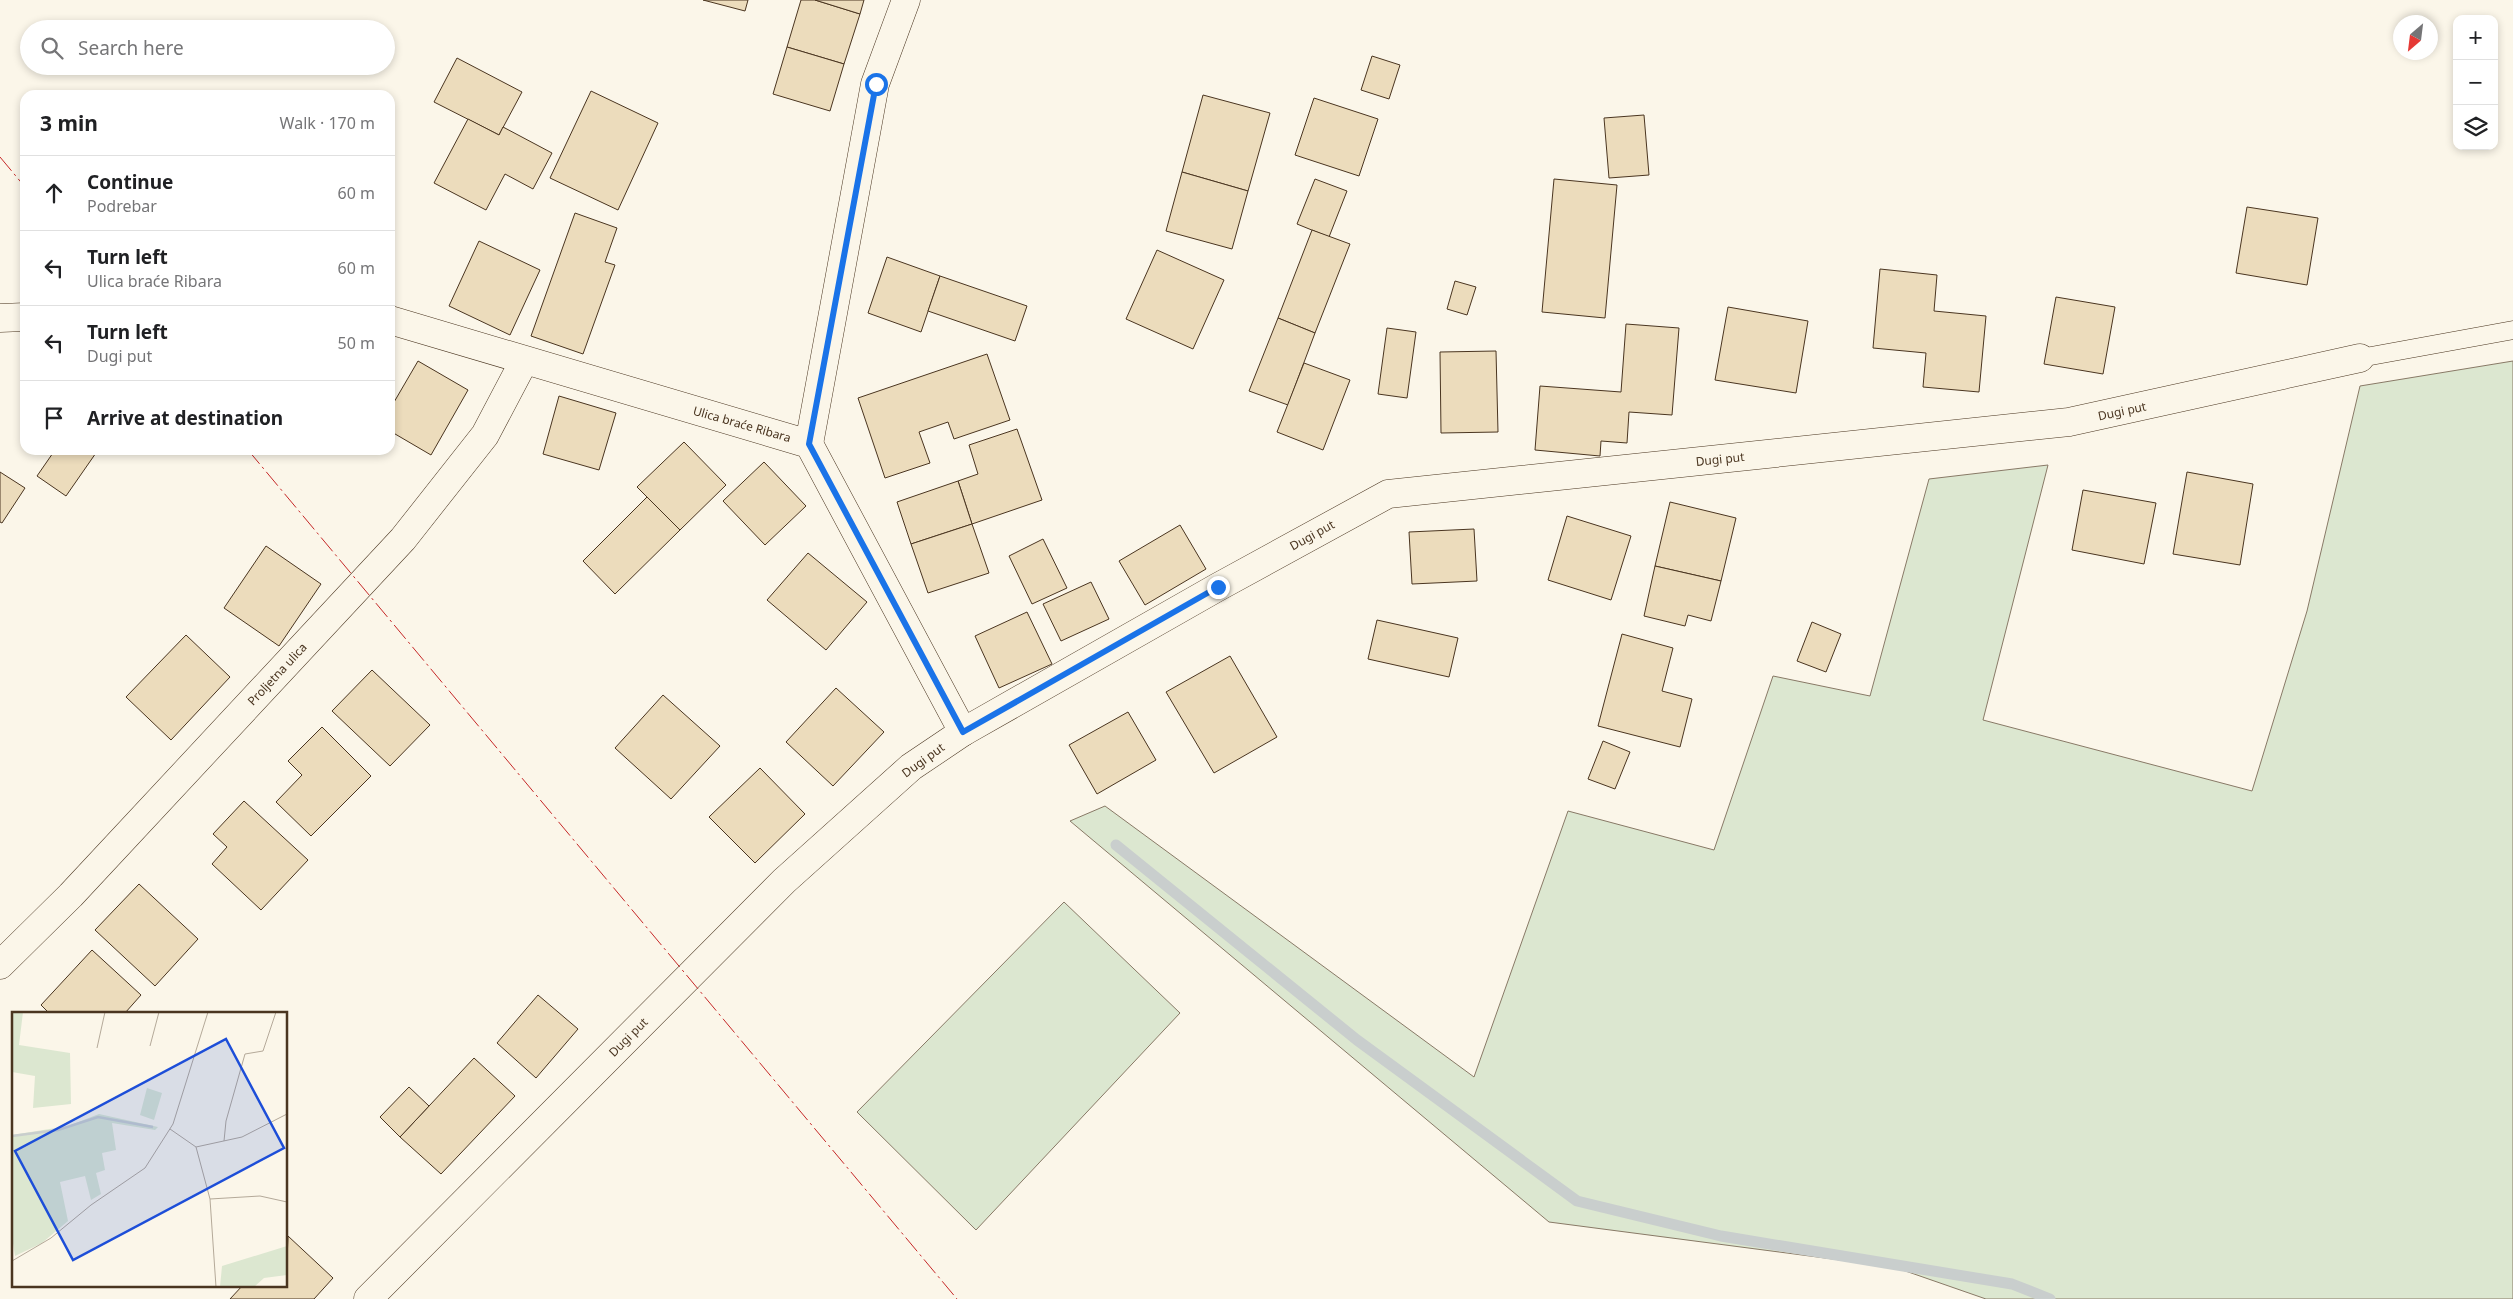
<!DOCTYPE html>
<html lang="en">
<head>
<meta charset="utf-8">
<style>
  body { margin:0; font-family:"Noto Sans",sans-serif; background:#f2f2f2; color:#202124 }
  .controls { position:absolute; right:15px; top:15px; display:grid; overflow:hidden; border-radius:10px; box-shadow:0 2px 8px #0003 }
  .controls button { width:45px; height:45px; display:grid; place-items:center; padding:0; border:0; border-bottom:1px solid #e0e0e0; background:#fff; color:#202124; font:25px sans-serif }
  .compass { position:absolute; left:2393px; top:15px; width:45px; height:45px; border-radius:50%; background:#fff; box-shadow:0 2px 8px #0003; rotate:208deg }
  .stop { position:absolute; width:15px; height:15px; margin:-11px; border:4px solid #1a73e8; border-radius:50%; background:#fff }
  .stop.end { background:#1a73e8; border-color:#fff; box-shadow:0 1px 5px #0008 }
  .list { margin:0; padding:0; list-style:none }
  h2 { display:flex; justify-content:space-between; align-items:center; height:65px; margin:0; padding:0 20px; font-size:21px }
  h2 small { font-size:16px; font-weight:400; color:#757577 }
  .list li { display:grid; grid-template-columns:32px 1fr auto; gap:15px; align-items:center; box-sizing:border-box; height:75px; padding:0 20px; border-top:1px solid #e0e0e0 }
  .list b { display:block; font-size:19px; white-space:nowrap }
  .list p { margin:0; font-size:16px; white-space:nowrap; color:#757577 }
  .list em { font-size:16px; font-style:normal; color:#757577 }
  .icon { flex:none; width:28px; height:28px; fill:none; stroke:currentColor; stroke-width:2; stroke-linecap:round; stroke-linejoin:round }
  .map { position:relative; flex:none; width:2513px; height:1299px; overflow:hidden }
  .search { position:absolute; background:#fff; box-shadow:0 2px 8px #0003; left:20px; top:20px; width:375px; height:55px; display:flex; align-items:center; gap:12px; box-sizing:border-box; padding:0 18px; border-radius:28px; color:#757577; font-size:19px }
  .panel { position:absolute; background:#fff; box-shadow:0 2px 8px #0003; left:20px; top:90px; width:375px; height:365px; border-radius:15px }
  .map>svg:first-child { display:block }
  .green { fill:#dce7d0; stroke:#887966 }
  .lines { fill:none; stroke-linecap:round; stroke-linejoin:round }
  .stream { stroke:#c9cecd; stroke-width:11 }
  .building { fill:#ecdcbc; stroke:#4a3520 }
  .service-casing { stroke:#4a3520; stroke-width:19 }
  .minor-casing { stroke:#4a3520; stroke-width:29 }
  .service { stroke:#fbf6e9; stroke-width:18 }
  .minor { stroke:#fbf6e9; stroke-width:28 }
  .power { stroke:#c62828; stroke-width:1; stroke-dasharray:18 4 2.5 4; stroke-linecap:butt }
  .route { stroke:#1a73e8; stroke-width:6 }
  .labels { text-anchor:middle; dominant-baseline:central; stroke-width:4; stroke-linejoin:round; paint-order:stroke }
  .street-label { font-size:12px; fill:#4a3520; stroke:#fbf6e9 }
  .inset-river { fill:none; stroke:#c9cecd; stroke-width:2.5 }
  .inset-road { fill:none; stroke:#b4a999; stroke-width:1 }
  .view { fill:#1d4ed8; fill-opacity:0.15; stroke:#1d4ed8; stroke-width:2.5 }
  .inset-edge { fill:none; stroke:#4a3520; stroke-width:2.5 }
</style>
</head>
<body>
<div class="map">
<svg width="2513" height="1299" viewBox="0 0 2513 1299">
  <rect width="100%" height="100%" fill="#fbf6e9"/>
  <g class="green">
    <path d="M 2513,361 L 2513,1299 L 1986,1299 L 1894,1267 L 1549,1222 L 1070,821 L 1105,806 L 1474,1077 L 1568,811 L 1714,850 L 1773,676 L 1870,696 L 1929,479 L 2048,465 L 1983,720 L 2252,791 L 2307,611 L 2360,386 Z"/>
    <path d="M 1064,902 L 1180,1013 L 976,1230 L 857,1112 Z"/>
  </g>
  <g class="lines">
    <path class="stream" d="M 1116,845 L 1357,1040 L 1577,1201 L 1721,1236 L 2012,1284 L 2050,1299"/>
  </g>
  <g class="building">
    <path d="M 703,0 L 748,0 L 745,11 Z"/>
    <path d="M 801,0 L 815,0 L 860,14 L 844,64 L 787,47 Z"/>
    <path d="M 815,0 L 864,0 L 860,14 Z"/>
    <path d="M 787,47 L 844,64 L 830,111 L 773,94 Z"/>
    <path d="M 1372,56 L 1400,65 L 1389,99 L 1361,90 Z"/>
    <path d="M 457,58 L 522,92 L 499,135 L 434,102 Z"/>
    <path d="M 591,91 L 658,123 L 618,210 L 550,178 Z"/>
    <path d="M 1203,95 L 1270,113 L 1248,191 L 1182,172 Z"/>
    <path d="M 1314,98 L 1378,119 L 1359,176 L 1295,155 Z"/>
    <path d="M 1644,115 L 1649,175 L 1609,178 L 1604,118 Z"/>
    <path d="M 468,119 L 499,135 L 503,127 L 552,153 L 533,189 L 505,174 L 486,210 L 434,183 Z"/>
    <path d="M 1182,172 L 1248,191 L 1232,249 L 1166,231 Z"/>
    <path d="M 1315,179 L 1347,191 L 1329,237 L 1297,224 Z"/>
    <path d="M 1554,179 L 1617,185 L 1605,318 L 1542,312 Z"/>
    <path d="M 2247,207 L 2318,218 L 2307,285 L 2236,273 Z"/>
    <path d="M 575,213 L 617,228 L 605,262 L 615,265 L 583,354 L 531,336 Z"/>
    <path d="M 1312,230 L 1350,244 L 1315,333 L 1278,318 Z"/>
    <path d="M 479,241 L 540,270 L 510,335 L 449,306 Z"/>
    <path d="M 1157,250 L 1224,280 L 1193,349 L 1126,319 Z"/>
    <path d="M 887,257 L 940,276 L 921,332 L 868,313 Z"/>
    <path d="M 1880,269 L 1937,275 L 1934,311 L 1986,316 L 1979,392 L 1923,387 L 1926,353 L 1873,348 Z"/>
    <path d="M 940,276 L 1027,306 L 1015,341 L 928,311 Z"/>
    <path d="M 1455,281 L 1476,287 L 1467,315 L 1447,309 Z"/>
    <path d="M 2056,297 L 2115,307 L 2103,374 L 2044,364 Z"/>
    <path d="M 1728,307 L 1808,321 L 1796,393 L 1715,380 Z"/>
    <path d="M 1278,318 L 1315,333 L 1288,405 L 1249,391 Z"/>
    <path d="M 1626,324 L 1679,328 L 1672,415 L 1629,412 L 1627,443 L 1601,441 L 1600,456 L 1535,450 L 1540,386 L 1621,392 Z"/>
    <path d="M 1387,328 L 1416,332 L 1407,398 L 1378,394 Z"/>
    <path d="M 1496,351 L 1498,432 L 1441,433 L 1440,352 Z"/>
    <path d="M 987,354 L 1010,420 L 954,439 L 948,422 L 919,432 L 930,463 L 885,478 L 858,398 Z"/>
    <path d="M 418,361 L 468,390 L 431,455 L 390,431 L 390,409 Z"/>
    <path d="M 1304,363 L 1350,380 L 1323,450 L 1277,432 Z"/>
    <path d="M 559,396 L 616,413 L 599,470 L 543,454 Z"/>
    <path d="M 1017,429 L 1042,500 L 972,524 L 958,481 L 978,474 L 969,445 Z"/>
    <path d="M 684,442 L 726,485 L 680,530 L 637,487 Z"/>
    <path d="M 55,450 L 98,450 L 66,496 L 37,476 Z"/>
    <path d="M 764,462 L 806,506 L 765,545 L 723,501 Z"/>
    <path d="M 0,472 L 25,488 L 2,523 L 0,522 Z"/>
    <path d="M 2187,472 L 2253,484 L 2240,565 L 2173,554 Z"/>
    <path d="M 958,481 L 972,524 L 911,544 L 897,502 Z"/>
    <path d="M 2083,490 L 2156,503 L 2144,564 L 2072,550 Z"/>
    <path d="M 647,497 L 680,530 L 615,594 L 583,561 Z"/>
    <path d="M 1670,502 L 1736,518 L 1721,581 L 1655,566 Z"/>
    <path d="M 1567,516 L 1631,536 L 1611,600 L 1548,580 Z"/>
    <path d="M 972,524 L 989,573 L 928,593 L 911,544 Z"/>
    <path d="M 1180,525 L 1206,569 L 1145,605 L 1119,561 Z"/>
    <path d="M 1474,529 L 1477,581 L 1412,584 L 1409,532 Z"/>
    <path d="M 1043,539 L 1067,588 L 1032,604 L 1009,556 Z"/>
    <path d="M 266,546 L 321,584 L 279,646 L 224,608 Z"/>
    <path d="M 808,553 L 867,602 L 826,650 L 767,600 Z"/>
    <path d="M 1655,566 L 1721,581 L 1711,621 L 1688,615 L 1685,626 L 1644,616 Z"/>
    <path d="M 1091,582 L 1109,619 L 1061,641 L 1043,604 Z"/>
    <path d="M 1027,612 L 1052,664 L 999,688 L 975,636 Z"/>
    <path d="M 1377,620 L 1458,638 L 1449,677 L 1368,659 Z"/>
    <path d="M 1812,622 L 1841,634 L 1826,672 L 1797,661 Z"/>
    <path d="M 1622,634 L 1673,648 L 1662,691 L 1692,699 L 1680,747 L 1598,726 Z"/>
    <path d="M 186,635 L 230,677 L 171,740 L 126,697 Z"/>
    <path d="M 1230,656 L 1277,737 L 1214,773 L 1166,692 Z"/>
    <path d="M 372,670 L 430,725 L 390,766 L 332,711 Z"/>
    <path d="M 836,688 L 884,732 L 833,786 L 786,742 Z"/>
    <path d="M 663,695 L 720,746 L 671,799 L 615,748 Z"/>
    <path d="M 1128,712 L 1156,760 L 1097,794 L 1069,745 Z"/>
    <path d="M 322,727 L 371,776 L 311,836 L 276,802 L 302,775 L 288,761 Z"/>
    <path d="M 1603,741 L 1630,752 L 1615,789 L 1588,779 Z"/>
    <path d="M 760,768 L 805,814 L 755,863 L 709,817 Z"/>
    <path d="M 244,801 L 308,860 L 261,910 L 212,864 L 227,847 L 213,834 Z"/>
    <path d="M 139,884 L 198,939 L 155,986 L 95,930 Z"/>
    <path d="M 92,950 L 141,995 L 125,1013 L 49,1013 L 41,1005 Z"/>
    <path d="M 538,995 L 578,1029 L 536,1078 L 497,1043 Z"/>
    <path d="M 474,1058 L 515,1096 L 441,1174 L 400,1137 Z"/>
    <path d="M 409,1087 L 429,1106 L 400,1137 L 380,1117 Z"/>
    <path d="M 288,1236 L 333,1278 L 314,1299 L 230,1299 L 243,1285 L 286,1285 Z"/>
  </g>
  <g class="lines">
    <defs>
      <path id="service" d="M 2360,358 L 2513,330"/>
      <g id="minor">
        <path d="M 0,318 L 25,317"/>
        <path d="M 390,320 L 809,444 L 963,732"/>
        <path d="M 809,444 L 875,84 L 906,0"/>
        <path d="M 0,965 L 71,895 L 403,539 L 485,435 L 524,361"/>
        <path d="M 368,1299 L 784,881 L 911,767 L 963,732 L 1218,587 L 1388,494 L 2069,422 L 2360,358"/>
      </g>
    </defs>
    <use href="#service" class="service-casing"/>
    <use href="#minor" class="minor-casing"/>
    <use href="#service" class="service"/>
    <use href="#minor" class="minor"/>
    <g class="power">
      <path d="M 0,157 L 25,187"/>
      <path d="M 248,450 L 957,1299"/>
    </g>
  </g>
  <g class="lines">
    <path class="route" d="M 876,84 L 809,444 L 963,732 L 1218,587"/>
  </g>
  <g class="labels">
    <g class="street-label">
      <text transform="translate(2122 411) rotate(-12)">Dugi put</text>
      <text transform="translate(742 424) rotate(16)">Ulica braće Ribara</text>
      <text transform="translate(1720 459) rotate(-6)">Dugi put</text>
      <text transform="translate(1312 535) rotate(-29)">Dugi put</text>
      <text transform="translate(277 674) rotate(-47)">Proljetna ulica</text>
      <text transform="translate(923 760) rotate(-36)">Dugi put</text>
      <text transform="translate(628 1037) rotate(-45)">Dugi put</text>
    </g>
  </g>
  <g transform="translate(12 1012)">
    <rect width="275" height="275" fill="#fbf6e9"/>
    <path d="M 0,0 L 11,0 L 7,33 L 58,41 L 59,92 L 21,96 L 23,64 L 0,60 ZM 135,76 L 150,81 L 142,108 L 128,103 ZM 87,102 L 146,115 L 143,118 L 100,111 L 104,138 L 90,141 L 93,158 L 84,161 L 89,182 L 79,188 L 73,164 L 48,170 L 56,209 L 30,231 L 3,244 L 0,225 L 0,123 L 56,114 ZM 275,234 L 275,263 L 252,266 L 242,275 L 208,275 L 210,254 Z" fill="#dce7d0"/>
    <path class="inset-river" d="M 0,124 L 46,118 L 86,105 L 141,115"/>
    <path class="inset-road" d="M 138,34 L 147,0M 85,36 L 93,0M 158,117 L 184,135 L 230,125 L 275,102M 212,129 L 214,109 L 233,42 L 251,39 L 264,0M 184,135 L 198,187 L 204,275M 198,187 L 248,184 L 275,190M 0,249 L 39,226 L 79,193 L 133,156 L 161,112 L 196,0"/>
    <path class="view" d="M 214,27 L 272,136 L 61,248 L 3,139 Z"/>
    <rect width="275" height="275" class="inset-edge"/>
  </g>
</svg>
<div class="controls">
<button>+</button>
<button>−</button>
<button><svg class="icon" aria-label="layers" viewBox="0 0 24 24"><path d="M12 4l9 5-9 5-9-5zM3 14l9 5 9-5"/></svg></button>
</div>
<svg class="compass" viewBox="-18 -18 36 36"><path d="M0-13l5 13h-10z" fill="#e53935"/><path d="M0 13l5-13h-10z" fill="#757577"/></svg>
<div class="stop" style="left:876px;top:84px"></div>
<div class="stop end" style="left:1218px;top:587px"></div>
<div class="search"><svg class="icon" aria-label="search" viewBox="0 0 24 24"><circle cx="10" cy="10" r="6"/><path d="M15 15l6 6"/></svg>Search here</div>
<section class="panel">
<h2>3 min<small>Walk · 170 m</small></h2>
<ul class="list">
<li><svg class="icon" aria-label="ahead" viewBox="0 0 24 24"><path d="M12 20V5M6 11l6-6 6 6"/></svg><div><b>Continue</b><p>Podrebar</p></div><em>60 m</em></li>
<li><svg class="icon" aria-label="left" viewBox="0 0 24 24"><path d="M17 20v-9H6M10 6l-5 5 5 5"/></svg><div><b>Turn left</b><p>Ulica braće Ribara</p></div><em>60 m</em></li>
<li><svg class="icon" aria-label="left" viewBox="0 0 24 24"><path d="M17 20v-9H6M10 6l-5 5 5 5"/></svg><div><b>Turn left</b><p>Dugi put</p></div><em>50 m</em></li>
<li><svg class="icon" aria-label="arrive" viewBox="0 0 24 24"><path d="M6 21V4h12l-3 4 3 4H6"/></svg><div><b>Arrive at destination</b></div></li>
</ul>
</section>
</div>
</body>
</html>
